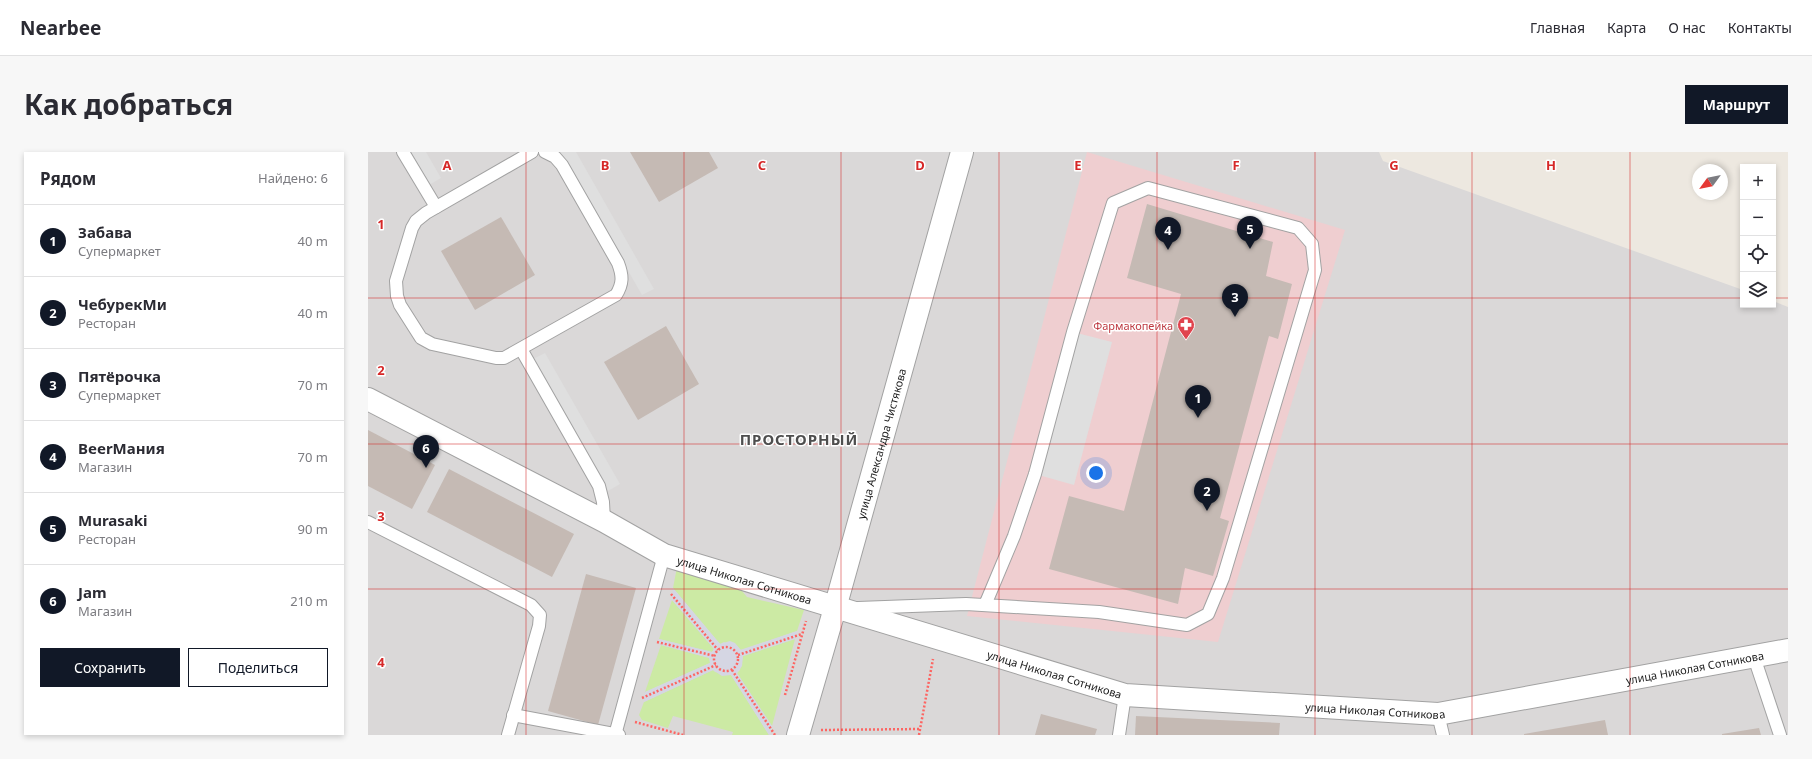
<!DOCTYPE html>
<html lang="ru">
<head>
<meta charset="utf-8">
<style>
  body { margin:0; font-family:"Noto Sans",sans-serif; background:#f7f7f7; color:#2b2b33 }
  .controls { position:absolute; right:12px; top:12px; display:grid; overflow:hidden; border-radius:0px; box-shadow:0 2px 6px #0003 }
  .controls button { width:36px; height:36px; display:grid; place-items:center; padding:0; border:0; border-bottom:1px solid #e1e1e2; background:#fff; color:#2b2b33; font:20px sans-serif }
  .compass { position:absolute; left:1324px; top:12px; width:36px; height:36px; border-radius:50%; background:#fff; box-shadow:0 2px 6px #0003; rotate:237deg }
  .you { position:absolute; left:728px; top:321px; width:14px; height:14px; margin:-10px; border:3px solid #fff; border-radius:50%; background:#1a73e8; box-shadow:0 0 0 6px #1a73e833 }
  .badge { display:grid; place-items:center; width:26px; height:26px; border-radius:50%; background:#111827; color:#fff; font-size:13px; font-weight:700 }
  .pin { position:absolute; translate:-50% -33px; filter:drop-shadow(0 1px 2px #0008) }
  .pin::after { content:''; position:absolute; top:21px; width:14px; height:12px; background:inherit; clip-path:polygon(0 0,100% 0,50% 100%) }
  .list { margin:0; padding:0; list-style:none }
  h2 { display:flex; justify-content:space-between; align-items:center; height:52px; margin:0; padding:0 16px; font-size:17px }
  h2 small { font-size:13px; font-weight:400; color:#7c7c81 }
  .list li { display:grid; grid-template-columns:26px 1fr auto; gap:12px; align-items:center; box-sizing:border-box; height:72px; padding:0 16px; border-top:1px solid #e1e1e2 }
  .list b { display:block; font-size:15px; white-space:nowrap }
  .list p { margin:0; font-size:13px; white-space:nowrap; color:#7c7c81 }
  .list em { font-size:13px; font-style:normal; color:#7c7c81 }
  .actions { display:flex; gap:8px; padding:12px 16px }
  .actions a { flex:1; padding:9px 0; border:1px solid #111827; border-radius:0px; text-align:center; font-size:14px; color:#111827 }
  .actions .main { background:#111827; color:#fff }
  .icon { flex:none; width:22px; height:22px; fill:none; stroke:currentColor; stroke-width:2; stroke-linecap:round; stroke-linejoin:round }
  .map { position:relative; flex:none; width:1420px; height:583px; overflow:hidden; border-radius:0px }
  header { display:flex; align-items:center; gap:24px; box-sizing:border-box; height:56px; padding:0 20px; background:#fff; border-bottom:1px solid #e1e1e2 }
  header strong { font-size:19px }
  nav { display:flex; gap:22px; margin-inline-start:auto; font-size:14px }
  .intro { display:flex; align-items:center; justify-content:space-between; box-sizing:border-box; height:96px; padding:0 24px }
  h1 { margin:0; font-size:28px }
  .button { padding:10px 18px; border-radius:0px; background:#111827; color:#fff; font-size:14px; font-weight:700 }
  main { display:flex; gap:24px; padding:0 24px }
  aside { flex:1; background:#fff; border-radius:0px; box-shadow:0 2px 6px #0003 }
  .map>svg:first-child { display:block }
  .residential { fill:#dad8d8 }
  .commercial { fill:#efced0 }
  .grass { fill:#cceaa4 }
  .parking { fill:#dfdfdf }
  .plaza { fill:#d5d6e3 }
  .building { fill:#c5bab4 }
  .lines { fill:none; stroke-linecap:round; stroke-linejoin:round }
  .service-casing { stroke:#a2a2a2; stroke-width:14 }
  .minor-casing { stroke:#a2a2a2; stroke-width:24 }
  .path { stroke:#fd6562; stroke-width:2.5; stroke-dasharray:2 2; stroke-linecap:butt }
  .service { stroke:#fff; stroke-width:12 }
  .minor { stroke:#fff; stroke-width:22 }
  .grid { fill:none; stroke:#d62828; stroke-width:1; stroke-opacity:0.55 }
  .labels { text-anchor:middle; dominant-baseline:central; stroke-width:3; stroke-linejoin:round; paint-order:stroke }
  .health-label { font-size:11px; fill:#be3a42; stroke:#fff; text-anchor:end }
  .street-label { font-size:11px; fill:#1b1b1b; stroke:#fff }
  .district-label { font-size:15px; font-weight:bold; letter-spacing:1px; fill:#4e4e4e; stroke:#fff }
  .grid-label { font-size:13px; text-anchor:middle; font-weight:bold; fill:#d62828; stroke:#fff; stroke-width:3; stroke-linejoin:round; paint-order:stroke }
</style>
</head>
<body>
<header>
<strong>Nearbee</strong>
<nav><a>Главная</a><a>Карта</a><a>О нас</a><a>Контакты</a></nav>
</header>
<div class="intro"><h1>Как добраться</h1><a class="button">Маршрут</a></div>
<main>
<aside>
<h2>Рядом<small>Найдено: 6</small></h2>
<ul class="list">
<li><span class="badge">1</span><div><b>Забава</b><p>Супермаркет</p></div><em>40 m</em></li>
<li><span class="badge">2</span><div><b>ЧебурекМи</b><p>Ресторан</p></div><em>40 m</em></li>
<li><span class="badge">3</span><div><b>Пятёрочка</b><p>Супермаркет</p></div><em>70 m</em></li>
<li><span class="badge">4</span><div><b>BeerМания</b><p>Магазин</p></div><em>70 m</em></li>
<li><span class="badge">5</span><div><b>Murasaki</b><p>Ресторан</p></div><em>90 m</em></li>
<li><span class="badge">6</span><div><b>Jam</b><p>Магазин</p></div><em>210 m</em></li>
</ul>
<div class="actions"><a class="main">Сохранить</a><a>Поделиться</a></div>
</aside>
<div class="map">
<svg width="1420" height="583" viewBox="0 0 1420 583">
  <rect width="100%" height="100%" fill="#ede8e0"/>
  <path class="residential" d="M 0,0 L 1011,0 L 1015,9 L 1375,138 L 1375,153 L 1405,153 L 1405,149 L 1420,155 L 1420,583 L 0,583 Z"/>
  <path class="commercial" d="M 719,0 L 977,78 L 850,490 L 599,464 Z"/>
  <g class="grass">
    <path d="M 310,410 L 369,433 L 379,445 L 436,458 L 429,479 L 372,498 L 356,490 L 352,492 L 305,436 Z"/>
    <path d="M 304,448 L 346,497 L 344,500 L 291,487 Z"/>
    <path d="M 427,487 L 404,574 L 369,521 L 372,518 L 375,504 Z"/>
    <path d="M 293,493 L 342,506 L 342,511 L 277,540 Z"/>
    <path d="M 345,518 L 347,520 L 363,523 L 401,583 L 364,583 L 365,580 L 305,564 L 300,576 L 274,568 L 271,563 L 276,550 Z"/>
  </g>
  <g class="parking">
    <path d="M 42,0 L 58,0 L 73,26 L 61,33 Z"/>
    <path d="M 192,0 L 208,0 L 286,137 L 274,143 Z"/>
    <path d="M 705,180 L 744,190 L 706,333 L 667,322 Z"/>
    <path d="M 177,201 L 252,332 L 240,339 L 165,207 Z"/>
  </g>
  <path class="plaza" d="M 305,436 L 352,492 L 362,489 L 367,491 L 373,498 L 429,479 L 427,487 L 375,504 L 374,514 L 369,521 L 404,574 L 401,583 L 363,523 L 354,524 L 345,518 L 276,550 L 277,540 L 342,511 L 341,506 L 293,493 L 291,487 L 344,500 L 346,497 L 304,448 Z"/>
  <g class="building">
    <path d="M 262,0 L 341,0 L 350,16 L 291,50 Z"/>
    <path d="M 779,52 L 905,90 L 898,124 L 924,132 L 910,187 L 901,184 L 852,366 L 861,369 L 845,424 L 817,416 L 810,452 L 681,417 L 701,344 L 756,359 L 813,142 L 759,126 Z"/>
    <path d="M 133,65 L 167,123 L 107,158 L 73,99 Z"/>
    <path d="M 298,174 L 331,232 L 270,268 L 236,210 Z"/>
    <path d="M 0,278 L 67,313 L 44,357 L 0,334 Z"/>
    <path d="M 81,317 L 206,382 L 184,425 L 59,360 Z"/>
    <path d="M 218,422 L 268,436 L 230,573 L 180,559 Z"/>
    <path d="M 673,562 L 729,577 L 727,583 L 667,583 Z"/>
    <path d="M 768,564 L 912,571 L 911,583 L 767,583 Z"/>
    <path d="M 1237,568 L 1240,583 L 1156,583 L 1156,582 Z"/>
    <path d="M 1391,576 L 1393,583 L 1354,583 L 1354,582 Z"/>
  </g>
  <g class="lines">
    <defs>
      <g id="service">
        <path d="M 35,0 L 68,55"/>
        <path d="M 164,0 L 58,61 L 48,69 L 44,76 L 28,129 L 29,144 L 32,153 L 53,186 L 64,192 L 128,206 L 136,206 L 248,143 C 255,132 255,124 250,111 L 194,13 L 187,5 L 177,0"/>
        <path d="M 153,197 L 231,334 L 235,350 L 236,369"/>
        <path d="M 0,370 L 163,453 L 172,463 L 171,474 L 140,583"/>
        <path d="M 490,456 L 598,452 L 731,460 L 819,473 L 840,462 L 855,426 L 947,118 L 944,92 L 930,76 L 780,36 L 745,51 L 705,180 L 667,322 L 646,384 L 617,453"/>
        <path d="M 1386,505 L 1412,583"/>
        <path d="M 1070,562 L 1075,583"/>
        <path d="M 145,563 L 251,583"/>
        <path d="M 247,583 L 296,403"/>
        <path d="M 751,583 L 757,543"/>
      </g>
      <g id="minor">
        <path id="s1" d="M 0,247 L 236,369 L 296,403 L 757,543 L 1070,562 L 1420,498"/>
        <path id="s2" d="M 430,583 L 467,456 L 594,0"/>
      </g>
    </defs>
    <use href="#service" class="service-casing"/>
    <use href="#minor" class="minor-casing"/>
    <g class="path">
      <path d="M 303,442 L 350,498"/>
      <path d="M 289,490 L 347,504"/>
      <circle cx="358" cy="507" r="12"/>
      <path d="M 370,503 L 434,482"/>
      <path d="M 364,518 L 407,583"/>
      <path d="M 417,543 L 438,469"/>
      <path d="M 274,546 L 348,513"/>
      <path d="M 267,570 L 315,583"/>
      <path d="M 453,578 L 553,577"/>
      <path d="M 551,583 L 565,507"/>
    </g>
    <use href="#service" class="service"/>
    <use href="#minor" class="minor"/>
  </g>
  <path class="grid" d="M 158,0 L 158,583M 316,0 L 316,583M 473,0 L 473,583M 631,0 L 631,583M 789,0 L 789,583M 947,0 L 947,583M 1104,0 L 1104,583M 1262,0 L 1262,583M 0,146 L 1375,146M 1405,146 L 1420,146M 0,292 L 1420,292M 0,437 L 1420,437"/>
  <defs>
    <symbol id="pharmacy-pin" viewBox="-11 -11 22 30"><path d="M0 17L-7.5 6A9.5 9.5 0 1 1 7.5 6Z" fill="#e0444e" stroke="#fff"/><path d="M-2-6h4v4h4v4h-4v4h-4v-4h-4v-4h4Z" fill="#fff"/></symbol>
  </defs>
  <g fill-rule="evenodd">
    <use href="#pharmacy-pin" x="808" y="163" width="20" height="27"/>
  </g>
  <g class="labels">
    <g class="health-label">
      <text x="805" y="173">Фармакопейка</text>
    </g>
    <g class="street-label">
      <text stroke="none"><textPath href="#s2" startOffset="303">улица Александра Чистякова</textPath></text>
      <text stroke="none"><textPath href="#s1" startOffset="419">улица Николая Сотникова</textPath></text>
      <text stroke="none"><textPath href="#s1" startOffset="1391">улица Николая Сотникова</textPath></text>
      <text stroke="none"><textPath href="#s1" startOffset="743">улица Николая Сотникова</textPath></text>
      <text stroke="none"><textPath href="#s1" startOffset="1067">улица Николая Сотникова</textPath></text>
    </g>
    <g class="district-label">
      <text x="431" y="287">ПРОСТОРНЫЙ</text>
    </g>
  </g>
  <g class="grid-label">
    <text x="79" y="18">A</text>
    <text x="237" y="18">B</text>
    <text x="394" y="18">C</text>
    <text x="552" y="18">D</text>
    <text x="710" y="18">E</text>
    <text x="868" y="18">F</text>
    <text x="1026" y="18">G</text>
    <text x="1183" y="18">H</text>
    <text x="13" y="77">1</text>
    <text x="13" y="223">2</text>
    <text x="13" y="369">3</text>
    <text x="13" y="515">4</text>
  </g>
</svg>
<div class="controls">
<button>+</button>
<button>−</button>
<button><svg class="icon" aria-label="locate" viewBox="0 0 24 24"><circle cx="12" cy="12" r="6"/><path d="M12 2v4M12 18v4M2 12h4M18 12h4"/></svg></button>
<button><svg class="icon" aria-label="layers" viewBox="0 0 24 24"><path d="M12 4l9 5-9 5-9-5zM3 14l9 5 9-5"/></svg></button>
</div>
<svg class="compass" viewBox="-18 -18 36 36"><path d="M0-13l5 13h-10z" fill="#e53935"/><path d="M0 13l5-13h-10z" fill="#7c7c81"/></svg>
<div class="you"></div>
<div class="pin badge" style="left:830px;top:266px">1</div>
<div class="pin badge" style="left:839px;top:359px">2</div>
<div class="pin badge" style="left:867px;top:165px">3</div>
<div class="pin badge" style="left:800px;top:98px">4</div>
<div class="pin badge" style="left:882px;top:97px">5</div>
<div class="pin badge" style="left:58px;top:316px">6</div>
</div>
</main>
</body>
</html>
